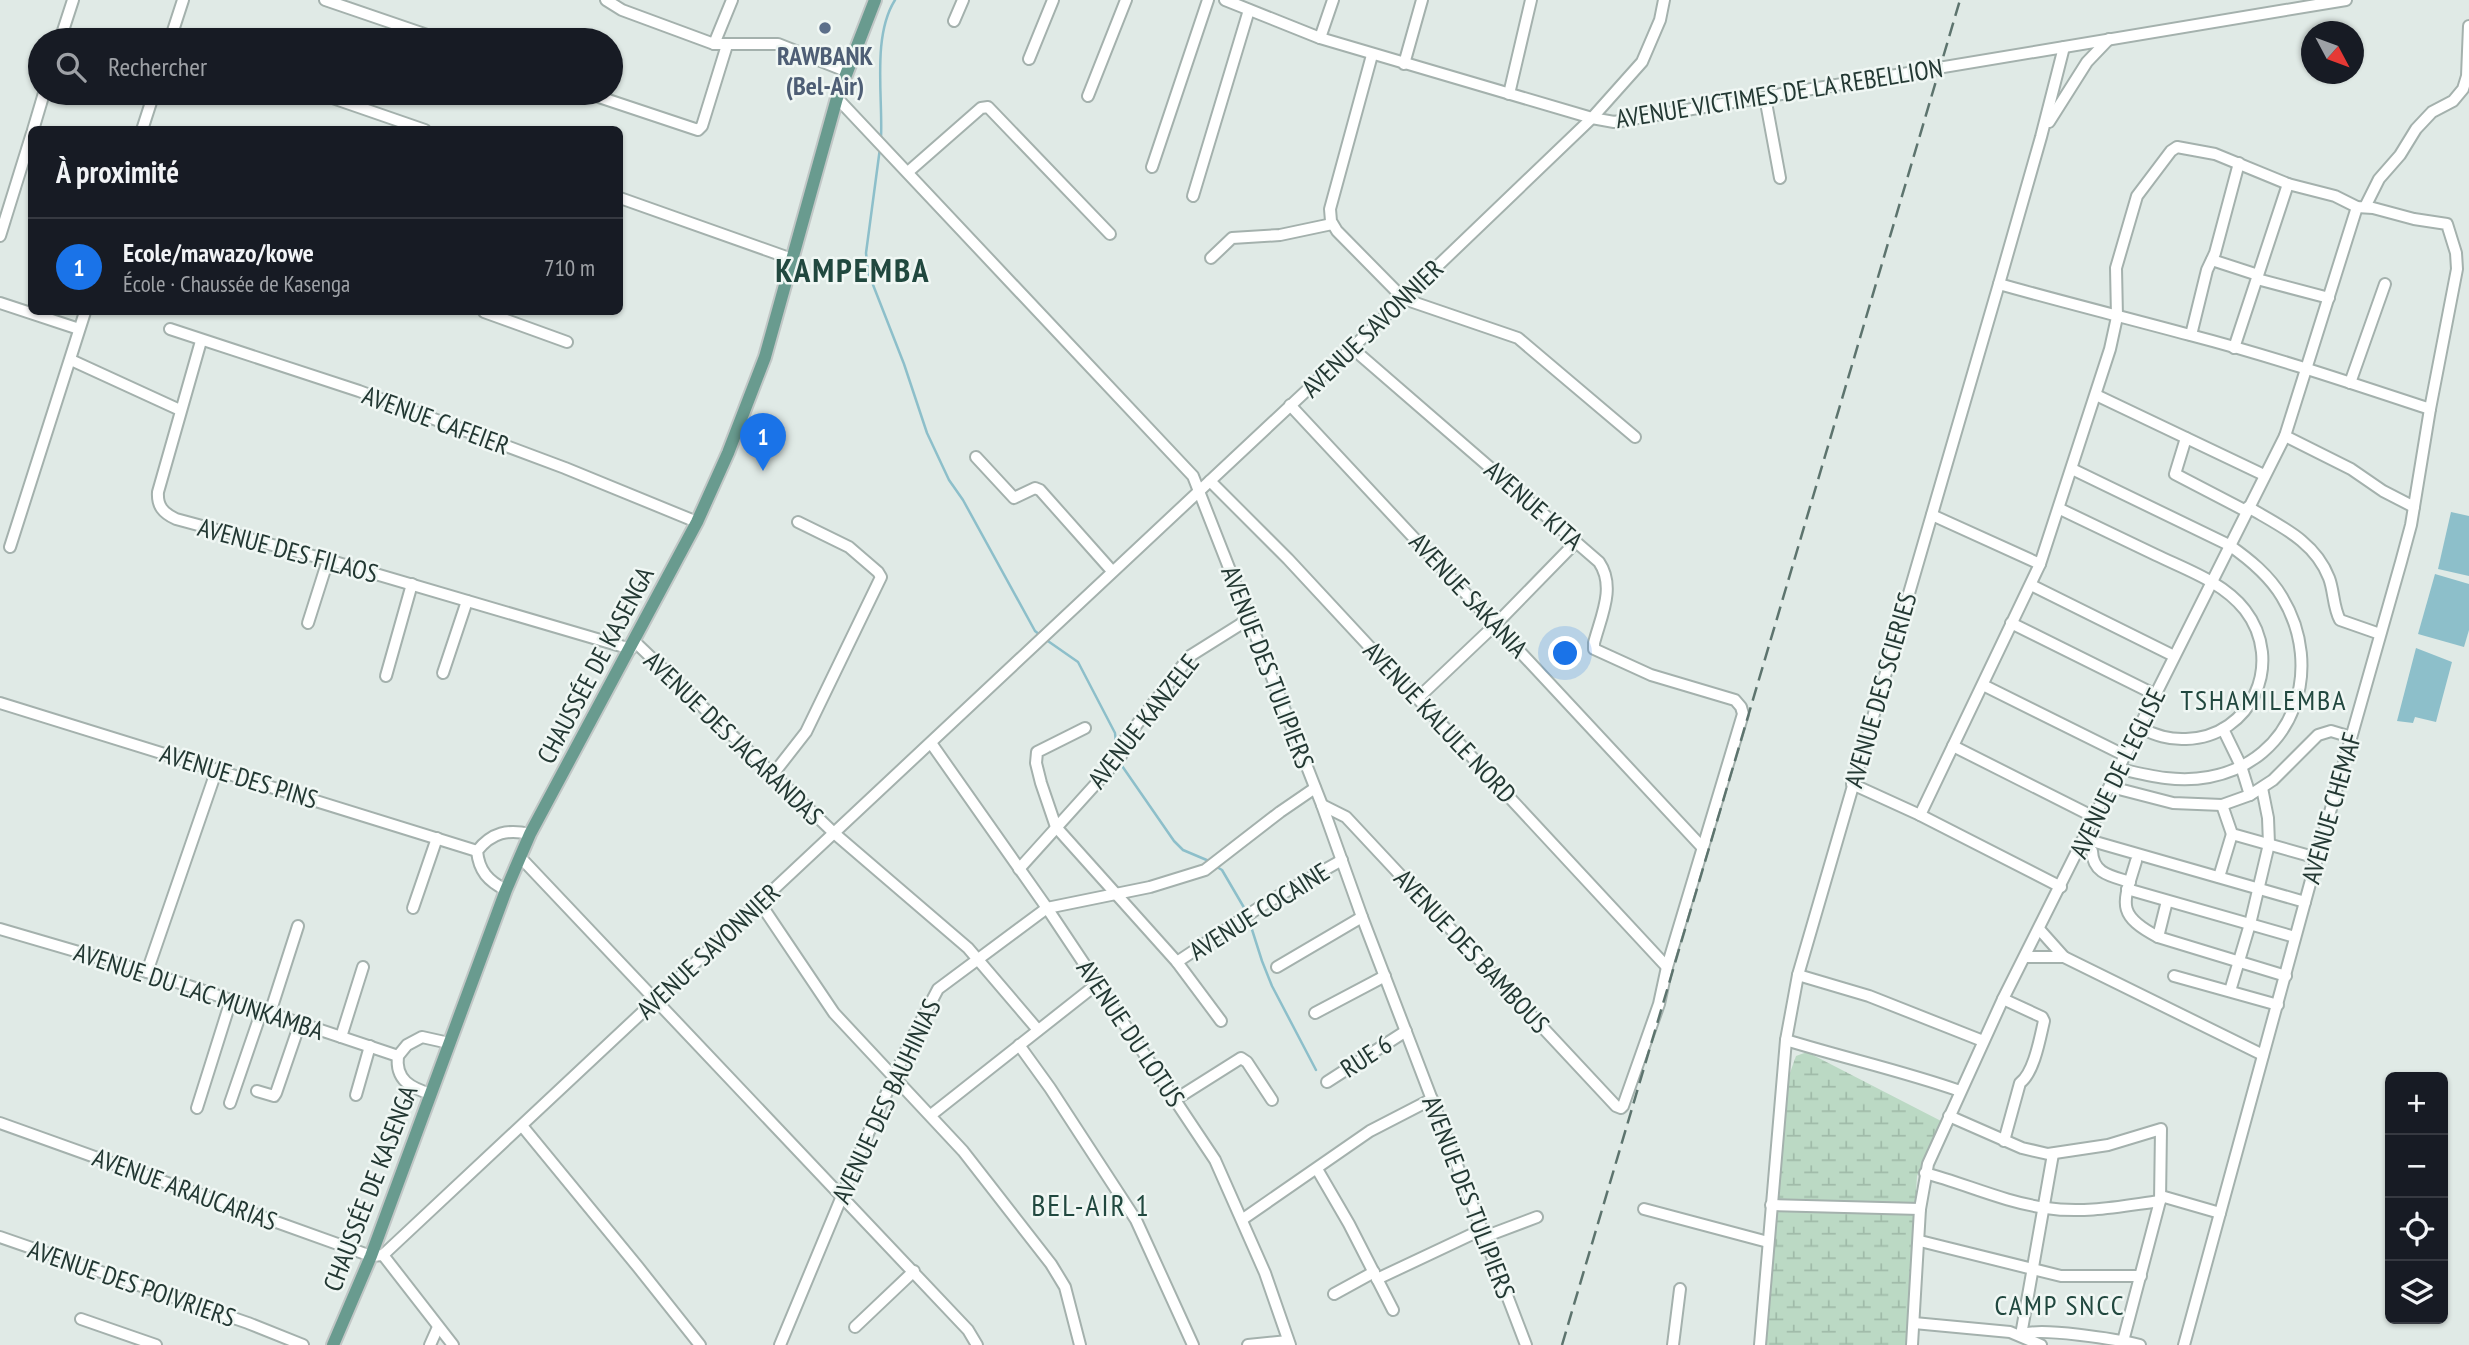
<!DOCTYPE html>
<html lang="fr">
<head>
<meta charset="utf-8">
<style>
  body { margin:0; font-family:"PT Sans Narrow",sans-serif; background:#20242c; color:#f1f3f6 }
  .controls { position:absolute; right:21px; bottom:21px; display:grid; overflow:hidden; border-radius:10px; box-shadow:0 2px 5px #0004 }
  .controls button { width:63px; height:63px; display:grid; place-items:center; padding:0; border:0; border-bottom:2px solid #363941; background:#171b24; color:#f1f3f6; font:35px sans-serif }
  .compass { position:absolute; left:2301px; top:21px; width:63px; height:63px; border-radius:50%; background:#171b24; box-shadow:0 2px 5px #0004; rotate:131deg }
  .you { position:absolute; left:1566px; top:654px; width:24px; height:24px; margin:-18px; border:5px solid #fff; border-radius:50%; background:#1a73e8; box-shadow:0 0 0 10px #1a73e833 }
  .badge { display:grid; place-items:center; width:46px; height:46px; border-radius:50%; background:#1a73e8; color:#fff; font-size:23px; font-weight:700 }
  .pin { position:absolute; translate:-50% -58px; filter:drop-shadow(0 2px 4px #0008) }
  .pin::after { content:''; position:absolute; top:37px; width:24px; height:21px; background:inherit; clip-path:polygon(0 0,100% 0,50% 100%) }
  .list { margin:0; padding:0; list-style:none }
  h2 { display:flex; justify-content:space-between; align-items:center; height:91px; margin:0; padding:0 28px; font-size:30px }
  h2 small { font-size:23px; font-weight:400; color:#9ea1a6 }
  .list li { display:grid; grid-template-columns:46px 1fr auto; gap:21px; align-items:center; box-sizing:border-box; height:98px; padding:0 28px; border-top:2px solid #363941 }
  .list b { display:block; font-size:26px; white-space:nowrap }
  .list p { margin:0; font-size:23px; white-space:nowrap; color:#9ea1a6 }
  .list em { font-size:23px; font-style:normal; color:#9ea1a6 }
  .icon { flex:none; width:38px; height:38px; fill:none; stroke:currentColor; stroke-width:2; stroke-linecap:round; stroke-linejoin:round }
  .map { position:relative; flex:none; width:2469px; height:1345px; overflow:hidden }
  .search { position:absolute; background:#171b24; box-shadow:0 2px 5px #0004; left:28px; top:28px; width:595px; height:77px; display:flex; align-items:center; gap:18px; box-sizing:border-box; padding:0 24px; border-radius:38px; color:#9ea1a6; font-size:26px }
  .panel { position:absolute; background:#171b24; box-shadow:0 2px 5px #0004; left:28px; top:126px; width:595px; height:189px; border-radius:10px }
  .map>svg:first-child { display:block }
  .wetland { fill:url(#wetland-marsh) }
  .water { fill:#8dbfca }
  .lines { fill:none; stroke-linecap:round; stroke-linejoin:round }
  .stream { stroke:#8dbfca; stroke-width:2.5 }
  .minor-casing { stroke:#a4b1ad; stroke-width:14 }
  .major-casing { stroke:#c1c7c6; stroke-width:16 }
  .minor { stroke:#fff; stroke-width:10 }
  .major { stroke:#699b8f; stroke-width:12 }
  .rail { stroke:#5d746e; stroke-width:2.5; stroke-dasharray:14 7; stroke-linecap:butt }
  .service-dot { fill:#5c6f8a; stroke:#f0f7f4; stroke-width:2.5 }
  .labels { text-anchor:middle; dominant-baseline:central; stroke-width:5; stroke-linejoin:round; paint-order:stroke }
  .service-label { font-size:26px; font-weight:bold; fill:#4e5e75; stroke:#f0f7f4 }
  .street-label { font-size:26px; fill:#233833; stroke:#f0f7f4 }
  .neighbourhood-label { font-size:28px; letter-spacing:2px; fill:#21483f; stroke:#f0f7f4 }
  .quarter-label { font-size:30px; letter-spacing:2px; fill:#21483f; stroke:#f0f7f4 }
  .district-label { font-size:33px; font-weight:bold; letter-spacing:2px; fill:#21483f; stroke:#f0f7f4 }
</style>
</head>
<body>
<div class="map">
<svg width="2469" height="1345" viewBox="0 0 2469 1345">
  <defs>
    <pattern id="wetland-marsh" width="20" height="14" patternUnits="userSpaceOnUse" patternTransform="scale(1.75)"><rect width="20" height="14" fill="#bbd9c4"/><path d="M1 5h8M5 5V1M11 12h8M15 12V8" fill="none" stroke="#a0bba9"/></pattern>
  </defs>
  <rect width="100%" height="100%" fill="#e0eae6"/>
  <path class="wetland" d="M 1807,1052 L 1943,1122 L 1917,1176 L 1907,1345 L 1765,1345 L 1785,1087 L 1796,1056 Z"/>
  <g class="water">
    <path d="M 2451,512 L 2469,516 L 2469,576 L 2438,569 Z"/>
    <path d="M 2435,574 L 2469,584 L 2469,630 L 2464,647 L 2418,634 Z"/>
    <path d="M 2416,648 L 2452,662 L 2436,722 L 2415,717 L 2413,723 L 2397,721 Z"/>
  </g>
  <g class="lines">
    <g class="stream">
      <path d="M 881,138 C 883,97 872,36 895,0"/>
      <path d="M 880,148 L 866,253 L 868,272 L 904,364 L 927,433 L 949,480 L 963,500 L 1035,631 L 1040,635"/>
      <path d="M 1045,639 L 1078,662 L 1115,733 L 1117,753"/>
      <path d="M 1120,763 L 1174,841 L 1183,850 L 1209,861"/>
      <path d="M 1217,867 L 1222,870 L 1246,911"/>
      <path d="M 1248,917 L 1262,961 L 1272,986 L 1316,1070"/>
    </g>
    <defs>
      <g id="minor">
        <path d="M 325,0 L 442,40"/>
        <path d="M 606,0 L 622,10 L 714,44 L 778,44 L 846,71"/>
        <path d="M 1225,0 L 1320,38 L 1592,118 L 1614,122 L 2346,0"/>
        <path d="M 954,21 L 963,0"/>
        <path d="M 1320,38 L 1333,0"/>
        <path d="M 60,40 L 73,0"/>
        <path d="M 170,40 L 183,0"/>
        <path d="M 714,44 L 732,0"/>
        <path d="M 1372,55 L 1330,209 L 1331,221 L 1337,231 L 1404,299 L 1518,338 L 1635,437"/>
        <path d="M 1029,59 L 1053,0"/>
        <path d="M 1404,64 L 1422,0"/>
        <path d="M 318,93 L 425,130"/>
        <path d="M 587,93 L 698,130 L 702,126 L 727,45"/>
        <path d="M 1509,94 L 1531,0"/>
        <path d="M 1088,96 L 1126,0"/>
        <path d="M 1765,97 L 1780,178"/>
        <path d="M 837,98 L 1193,476 L 1322,805 L 1362,917 L 1526,1345"/>
        <path d="M 2049,122 L 2087,62 L 2109,39"/>
        <path d="M 33,130 L 44,93"/>
        <path d="M 142,130 L 154,93"/>
        <path d="M 1152,167 L 1208,0"/>
        <path d="M 908,172 L 981,108 L 988,107 L 1110,234"/>
        <path d="M 1193,196 L 1249,10"/>
        <path d="M 620,198 L 792,259"/>
        <path d="M 2365,207 L 2379,179 L 2400,155 L 2416,129 L 2432,112 L 2453,101 L 2463,89 L 2467,76 L 2469,26"/>
        <path d="M 0,236 L 32,133"/>
        <path d="M 1211,258 L 1232,238 L 1280,235 L 1332,224"/>
        <path d="M 2212,260 L 2258,275"/>
        <path d="M 2257,279 L 2329,298"/>
        <path d="M 1999,284 C 2063,302 2127,318 2190,335 C 2271,356 2351,383 2430,409"/>
        <path d="M 0,303 L 79,329"/>
        <path d="M 484,312 L 567,342"/>
        <path d="M 170,329 L 359,391 L 565,468 L 697,522"/>
        <path d="M 2191,335 L 2207,270 L 2215,253 L 2239,163"/>
        <path d="M 201,341 L 158,492 C 157,506 163,513 176,519 L 328,560 L 631,649"/>
        <path d="M 2234,348 L 2288,184"/>
        <path d="M 71,360 L 180,410"/>
        <path d="M 2350,383 L 2385,284"/>
        <path d="M 2096,395 L 2264,475"/>
        <path d="M 1290,405 L 1702,847"/>
        <path d="M 2285,436 L 2351,469 L 2383,491 L 2414,507"/>
        <path d="M 2186,438 L 2175,474 L 2246,511"/>
        <path d="M 976,457 L 1014,498 L 1035,488 L 1040,490 L 1112,571"/>
        <path d="M 2072,469 L 2229,545 C 2249,559 2269,575 2282,597 C 2325,668 2295,761 2209,777 C 2178,783 2150,776 2120,769"/>
        <path d="M 1210,481 L 1288,559 L 1667,967"/>
        <path d="M 2248,507 C 2280,526 2315,541 2329,578 C 2334,591 2333,607 2340,620 L 2380,634"/>
        <path d="M 2060,509 C 2092,524 2124,540 2156,555 C 2187,570 2223,582 2245,610 C 2285,662 2252,737 2186,739 C 2169,740 2155,735 2140,728"/>
        <path d="M 1932,515 L 2040,564"/>
        <path d="M 10,547 L 85,312"/>
        <path d="M 2031,585 L 2174,656"/>
        <path d="M 308,623 L 328,560"/>
        <path d="M 2011,623 L 2156,695"/>
        <path d="M 635,642 L 834,833 L 968,948 L 1038,1030"/>
        <path d="M 443,673 L 467,601"/>
        <path d="M 386,676 L 412,584"/>
        <path d="M 1983,685 L 2126,756"/>
        <path d="M 1418,698 L 1496,624 L 1576,542"/>
        <path d="M 0,703 L 477,851"/>
        <path d="M 1085,728 L 1037,752 L 1036,763 L 1041,783 L 1056,827 L 1177,962 L 1221,1021"/>
        <path d="M 2223,729 L 2241,766 L 2250,795"/>
        <path d="M 931,743 L 1047,908 L 1215,1160 L 1265,1273 L 1290,1345"/>
        <path d="M 1953,746 L 2096,818"/>
        <path d="M 774,773 L 806,732 L 881,577 L 878,572 L 849,547 L 798,522"/>
        <path d="M 1852,784 L 1920,815 L 2061,887"/>
        <path d="M 2111,787 L 2173,803 L 2222,805 L 2250,795 L 2273,780 L 2318,735 L 2331,731 L 2351,737"/>
        <path d="M 1322,805 L 1346,817 L 1616,1106 L 1621,1108 L 1623,1106 L 1659,1004 L 1667,967 L 1743,714 L 1741,707 L 1735,700 L 1651,675 L 1594,649 L 1594,643 C 1601,616 1616,587 1599,562 L 1352,348"/>
        <path d="M 2222,805 L 2232,834 L 2317,858"/>
        <path d="M 1920,815 L 2040,564 L 2110,349 L 2117,317 L 2116,268 L 2137,196 L 2171,151 L 2177,147 L 2215,154 L 2288,184 L 2335,196 L 2357,207 L 2373,208 L 2414,219 L 2447,224 L 2456,253 L 2457,269 L 2430,409 L 2411,525 L 2401,562 L 2317,858 L 2184,1345"/>
        <path d="M 2085,839 L 2305,902"/>
        <path d="M 2082,845 L 2092,851 C 2093,874 2111,876 2130,882"/>
        <path d="M 520,857 L 968,1330 L 977,1345"/>
        <path d="M 2136,861 C 2124,902 2114,914 2158,937 L 2286,976"/>
        <path d="M 1019,869 L 1121,756 L 1124,741 L 1190,656 L 1249,619"/>
        <path d="M 2219,877 L 2232,834"/>
        <path d="M 2127,889 L 2295,937"/>
        <path d="M 506,890 C 488,881 479,871 477,851 C 492,832 508,829 530,834"/>
        <path d="M 760,903 L 834,1013 L 963,1151 L 1051,1264 L 1065,1287 L 1080,1345"/>
        <path d="M 413,908 L 437,838"/>
        <path d="M 0,929 L 147,972 L 398,1056"/>
        <path d="M 2039,929 L 2064,957 L 2263,1055"/>
        <path d="M 2158,937 L 2167,901"/>
        <path d="M 2025,957 L 2064,957"/>
        <path d="M 1177,962 L 1266,903 L 1342,860"/>
        <path d="M 1277,967 L 1362,917"/>
        <path d="M 147,972 L 217,769"/>
        <path d="M 1798,975 L 1869,996 L 1983,1041"/>
        <path d="M 2174,976 L 2278,1005"/>
        <path d="M 2230,991 L 2250,924 L 2269,844 L 2268,818 L 2262,788"/>
        <path d="M 2003,999 L 2042,1017 L 2044,1021 C 2040,1038 2034,1073 2020,1083 L 2004,1141"/>
        <path d="M 270,1013 L 298,926"/>
        <path d="M 1315,1013 L 1385,976"/>
        <path d="M 341,1037 L 363,967"/>
        <path d="M 1786,1040 C 1844,1058 1903,1071 1960,1091"/>
        <path d="M 1019,1045 L 1050,1088 L 1136,1220 L 1193,1345"/>
        <path d="M 1327,1082 L 1406,1031"/>
        <path d="M 257,1091 L 274,1096 L 276,1093 L 300,1023"/>
        <path d="M 431,1094 C 411,1088 395,1080 398,1056 L 407,1045 L 422,1037 L 449,1043"/>
        <path d="M 356,1095 L 370,1046"/>
        <path d="M 1176,1099 L 1241,1058 L 1247,1062 L 1272,1100"/>
        <path d="M 230,1103 L 262,1010"/>
        <path d="M 197,1108 L 231,1000"/>
        <path d="M 931,1115 L 1097,984"/>
        <path d="M 1949,1116 L 2022,1148 L 2048,1154 L 2108,1145 L 2161,1129 L 2160,1201 L 2122,1345"/>
        <path d="M 0,1123 L 371,1256 L 383,1255 L 1352,348 L 1592,118 L 1642,62 L 1660,20 L 1664,0"/>
        <path d="M 523,1127 L 638,1267 L 700,1345"/>
        <path d="M 1317,1169 L 1349,1224 L 1393,1310"/>
        <path d="M 1925,1173 C 1966,1184 2004,1202 2046,1208 C 2085,1214 2122,1206 2160,1201"/>
        <path d="M 2161,1196 L 2220,1213"/>
        <path d="M 1771,1205 L 1920,1209"/>
        <path d="M 1644,1209 L 1768,1242"/>
        <path d="M 1243,1219 L 1370,1131 L 1432,1099"/>
        <path d="M 0,1237 L 248,1323 L 303,1345"/>
        <path d="M 1484,1237 L 1537,1217"/>
        <path d="M 1920,1241 L 2061,1276 L 2141,1276"/>
        <path d="M 383,1255 L 453,1345"/>
        <path d="M 1377,1279 L 1481,1230"/>
        <path d="M 1334,1294 L 1374,1272"/>
        <path d="M 81,1319 L 156,1345"/>
        <path d="M 1914,1323 L 2010,1332 L 2041,1345"/>
        <path d="M 855,1327 L 914,1271"/>
        <path d="M 2021,1335 L 2053,1154"/>
        <path d="M 2021,1335 C 2036,1326 2120,1340 2140,1345"/>
        <path d="M 430,1345 L 438,1327"/>
        <path d="M 780,1345 L 867,1136 L 909,1044 L 938,989 L 1047,908 L 1150,887 L 1205,870 L 1280,812 L 1315,788"/>
        <path d="M 1248,1345 L 1288,1341"/>
        <path d="M 1673,1345 L 1680,1289"/>
        <path d="M 1760,1345 L 1786,1040 L 1798,975 L 1999,284 L 2041,137 L 2064,47"/>
        <path d="M 1912,1345 L 1920,1209 L 1928,1164 L 2003,999 L 2285,436 L 2357,207"/>
      </g>
      <path id="major" d="M 333,1345 L 371,1256 L 506,890 L 530,834 L 697,522 L 728,453 L 765,357 L 837,98 L 875,0"/>
    </defs>
    <use href="#minor" class="minor-casing"/>
    <use href="#major" class="major-casing"/>
    <use href="#minor" class="minor"/>
    <use href="#major" class="major"/>
    <path class="rail" d="M 1562,1345 L 1960,0"/>
  </g>
  <circle class="service-dot" cx="825" cy="28" r="7"/>
  <g class="labels">
    <g class="service-label">
      <text x="825" y="55">RAWBANK<tspan x="825" dy="30">(Bel-Air)</tspan></text>
    </g>
    <g class="street-label">
      <text transform="translate(1779 93) rotate(-9)">AVENUE VICTIMES DE LA REBELLION</text>
      <text transform="translate(1372 328) rotate(-44)">AVENUE SAVONNIER</text>
      <text transform="translate(436 420) rotate(20)">AVENUE CAFEIER</text>
      <text transform="translate(1534 505) rotate(41)">AVENUE KITA</text>
      <text transform="translate(288 550) rotate(15)">AVENUE DES FILAOS</text>
      <text transform="translate(1469 595) rotate(47)">AVENUE SAKANIA</text>
      <text transform="translate(595 665) rotate(-62)">CHAUSSÉE DE KASENGA</text>
      <text transform="translate(1268 667) rotate(69)">AVENUE DES TULIPIERS</text>
      <text transform="translate(1880 690) rotate(-74)">AVENUE DES SCIERIES</text>
      <text transform="translate(1143 721) rotate(-52)">AVENUE KANZELE</text>
      <text transform="translate(1440 722) rotate(47)">AVENUE KALULE NORD</text>
      <text transform="translate(734 738) rotate(44)">AVENUE DES JACARANDAS</text>
      <text transform="translate(2117 773) rotate(-64)">AVENUE DE L'EGLISE</text>
      <text transform="translate(239 776) rotate(17)">AVENUE DES PINS</text>
      <text transform="translate(2331 808) rotate(-74)">AVENUE CHEMAF</text>
      <text transform="translate(1259 911) rotate(-32)">AVENUE COCAINE</text>
      <text transform="translate(708 951) rotate(-43)">AVENUE SAVONNIER</text>
      <text transform="translate(1472 951) rotate(47)">AVENUE DES BAMBOUS</text>
      <text transform="translate(199 991) rotate(18)">AVENUE DU LAC MUNKAMBA</text>
      <text transform="translate(1131 1033) rotate(56)">AVENUE DU LOTUS</text>
      <text transform="translate(1366 1056) rotate(-33)">RUE 6</text>
      <text transform="translate(886 1101) rotate(-65)">AVENUE DES BAUHINIAS</text>
      <text transform="translate(370 1188) rotate(-69)">CHAUSSÉE DE KASENGA</text>
      <text transform="translate(185 1189) rotate(20)">AVENUE ARAUCARIAS</text>
      <text transform="translate(1469 1197) rotate(69)">AVENUE DES TULIPIERS</text>
      <text transform="translate(132 1283) rotate(19)">AVENUE DES POIVRIERS</text>
    </g>
    <g class="neighbourhood-label">
      <text x="2264" y="699">TSHAMILEMBA</text>
      <text x="2060" y="1304">CAMP SNCC</text>
    </g>
    <g class="quarter-label">
      <text x="1091" y="1204">BEL-AIR 1</text>
    </g>
    <g class="district-label">
      <text x="853" y="269">KAMPEMBA</text>
    </g>
  </g>
</svg>
<div class="controls">
<button>+</button>
<button>−</button>
<button><svg class="icon" aria-label="locate" viewBox="0 0 24 24"><circle cx="12" cy="12" r="6"/><path d="M12 2v4M12 18v4M2 12h4M18 12h4"/></svg></button>
<button><svg class="icon" aria-label="layers" viewBox="0 0 24 24"><path d="M12 4l9 5-9 5-9-5zM3 14l9 5 9-5"/></svg></button>
</div>
<svg class="compass" viewBox="-18 -18 36 36"><path d="M0-13l5 13h-10z" fill="#e53935"/><path d="M0 13l5-13h-10z" fill="#9ea1a6"/></svg>
<div class="you"></div>
<div class="pin badge" style="left:763px;top:471px">1</div>
<div class="search"><svg class="icon" aria-label="search" viewBox="0 0 24 24"><circle cx="10" cy="10" r="6"/><path d="M15 15l6 6"/></svg>Rechercher</div>
<section class="panel">
<h2>À proximité<small></small></h2>
<ul class="list">
<li><span class="badge">1</span><div><b>Ecole/mawazo/kowe</b><p>École · Chaussée de Kasenga</p></div><em>710 m</em></li>
</ul>
</section>
</div>
</body>
</html>
